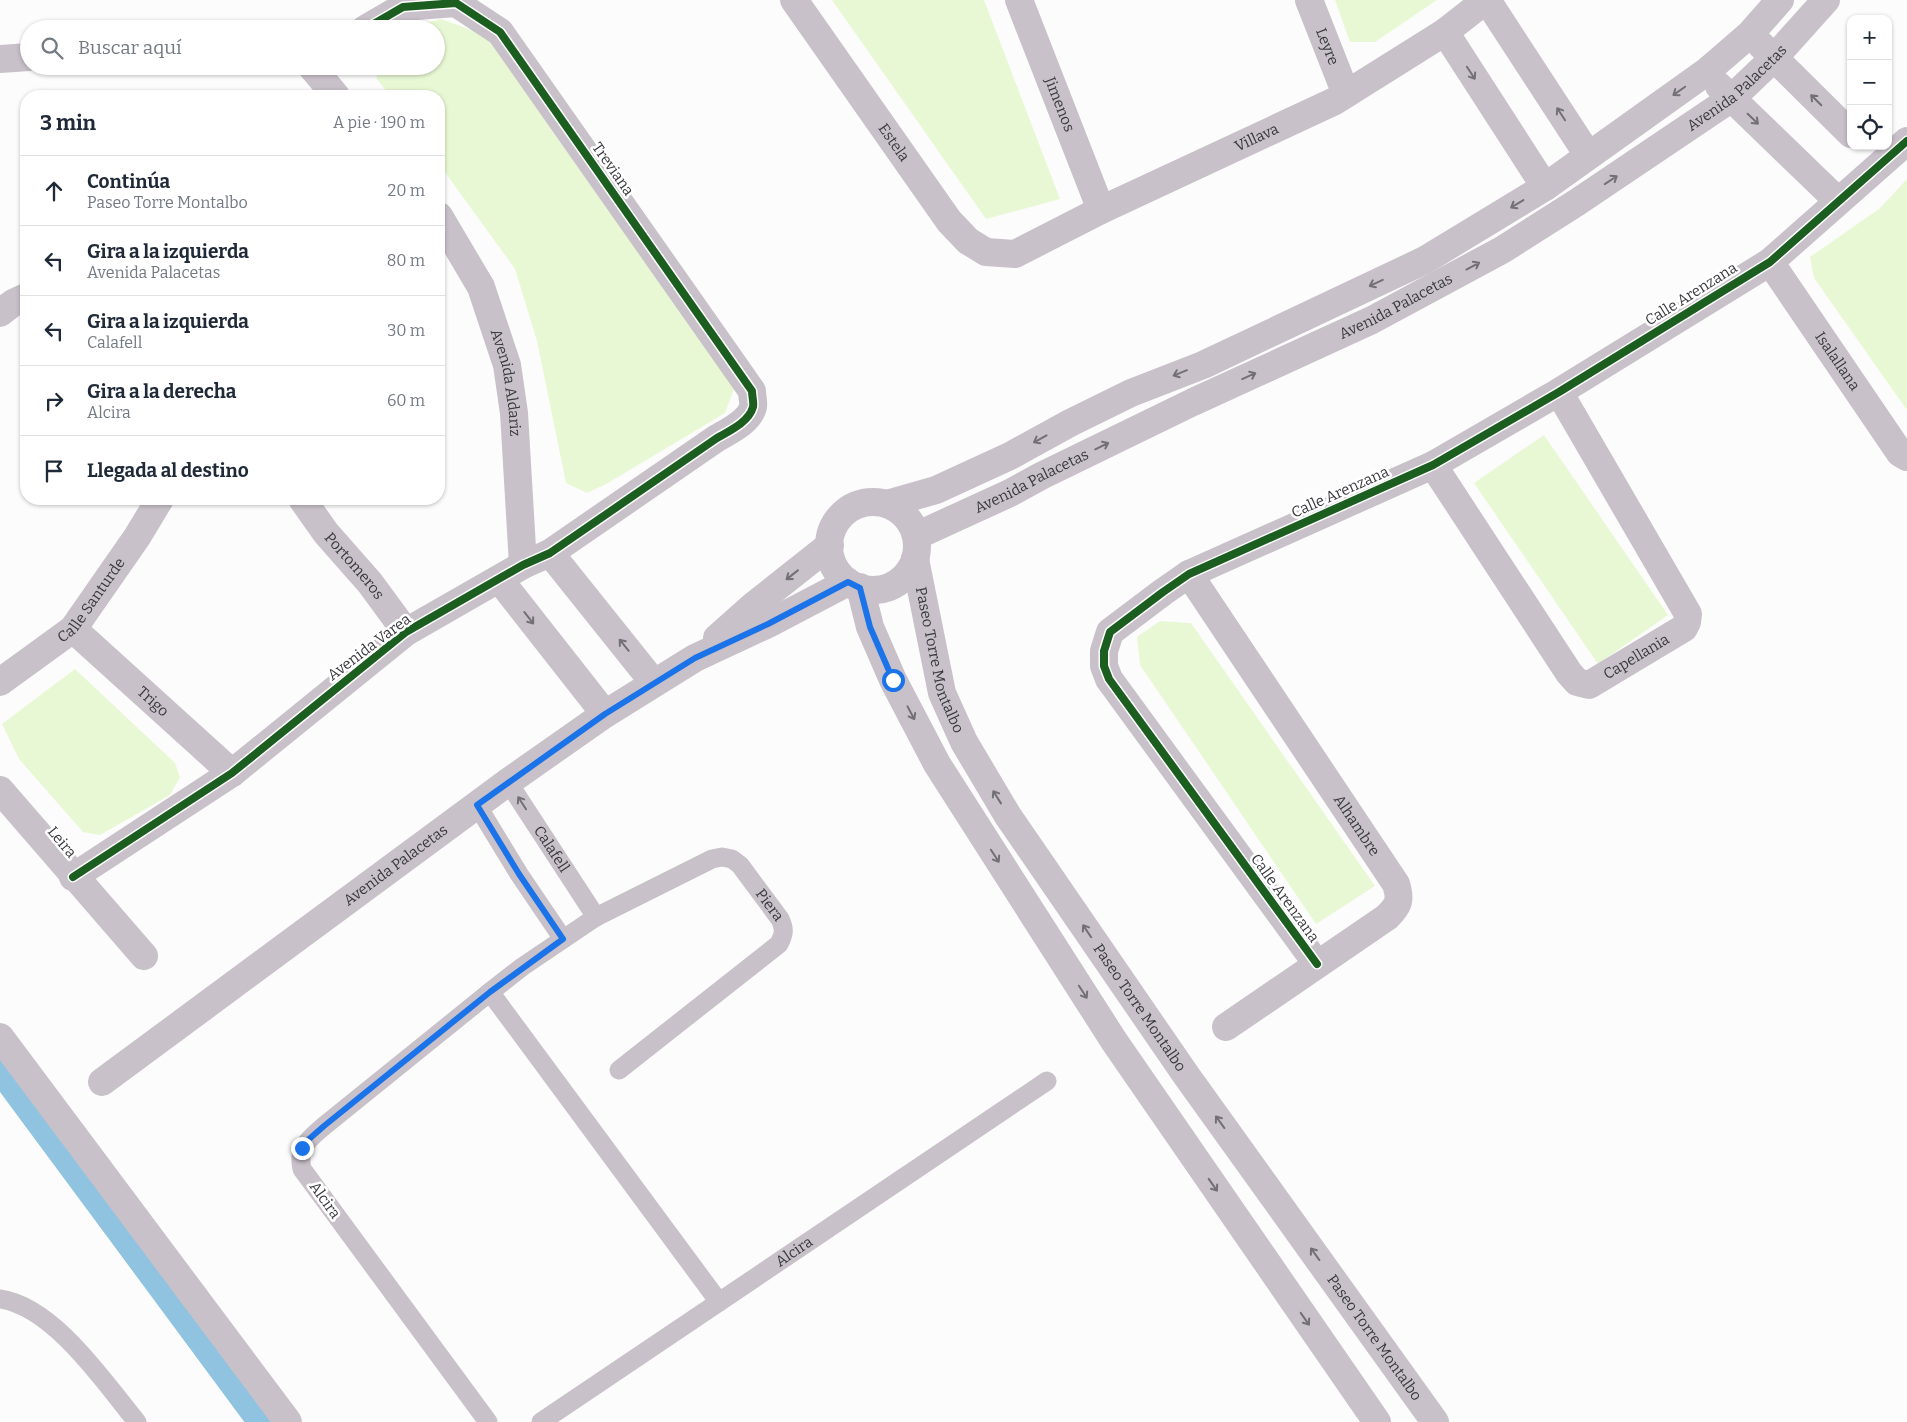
<!DOCTYPE html>
<html lang="es">
<head>
<meta charset="utf-8">
<style>
  body { margin:0; font-family:Bitter,serif; background:#f2f2f3; color:#1f2937 }
  .controls { position:absolute; right:15px; top:15px; display:grid; overflow:hidden; border-radius:10px; box-shadow:0 1px 4px #0004 }
  .controls button { width:45px; height:45px; display:grid; place-items:center; padding:0; border:0; border-bottom:1px solid #e0e1e3; background:#fff; color:#1f2937; font:25px sans-serif }
  .stop { position:absolute; width:15px; height:15px; margin:-11px; border:4px solid #1a73e8; border-radius:50%; background:#fff }
  .stop.end { background:#1a73e8; border-color:#fff; box-shadow:0 1px 5px #0008 }
  .list { margin:0; padding:0; list-style:none }
  h2 { display:flex; justify-content:space-between; align-items:center; height:65px; margin:0; padding:0 20px; font-size:21px }
  h2 small { font-size:16px; font-weight:400; color:#747a83 }
  .list li { display:grid; grid-template-columns:32px 1fr auto; gap:15px; align-items:center; box-sizing:border-box; height:70px; padding:0 20px; border-top:1px solid #e0e1e3 }
  .list b { display:block; font-size:19px; white-space:nowrap }
  .list p { margin:0; font-size:16px; white-space:nowrap; color:#747a83 }
  .list em { font-size:16px; font-style:normal; color:#747a83 }
  .icon { flex:none; width:28px; height:28px; fill:none; stroke:currentColor; stroke-width:2; stroke-linecap:round; stroke-linejoin:round }
  .map { position:relative; flex:none; width:1907px; height:1422px; overflow:hidden }
  .search { position:absolute; background:#fff; box-shadow:0 1px 4px #0004; left:20px; top:20px; width:425px; height:55px; display:flex; align-items:center; gap:12px; box-sizing:border-box; padding:0 18px; border-radius:28px; color:#747a83; font-size:19px }
  .panel { position:absolute; background:#fff; box-shadow:0 1px 4px #0004; left:20px; top:90px; width:425px; height:415px; border-radius:20px }
  .map>svg:first-child { display:block }
  .green { fill:#e9f8d4 }
  .lines { fill:none; stroke-linecap:round; stroke-linejoin:round }
  .canal { stroke:#8fc3e0; stroke-width:38 }
  .lane { stroke:#c9c1c9; stroke-width:19 }
  .street { stroke:#c9c1c9; stroke-width:28 }
  .cycleway-casing { stroke:#fff; stroke-width:11 }
  .cycleway { stroke:#1b5e20; stroke-width:8 }
  .oneway { stroke:#726f75 }
  .route { stroke:#1a73e8; stroke-width:6 }
  .labels { text-anchor:middle; dominant-baseline:central; stroke-width:5; stroke-linejoin:round; paint-order:stroke }
  .street-label { font-size:15px; fill:#38383d; stroke:#fff }
</style>
</head>
<body>
<div class="map">
<svg width="1907" height="1422" viewBox="0 0 1907 1422">
  <rect width="100%" height="100%" fill="#fcfcfc"/>
  <g class="green">
    <path d="M 832,0 L 984,0 L 1060,199 L 986,219 Z"/>
    <path d="M 1335,0 L 1437,0 L 1375,42 L 1350,42 Z"/>
    <path d="M 441,19 L 485,35 L 734,389 L 725,413 L 608,483 L 587,493 L 566,483 L 537,341 L 515,269 L 439,164 L 439,96 L 390,96 L 377,79 L 375,66 L 436,66 L 436,29 L 404,29 Z"/>
    <path d="M 1907,179 L 1907,410 L 1814,278 L 1810,257 L 1879,209 Z"/>
    <path d="M 1544,435 L 1668,615 L 1598,664 L 1474,483 Z"/>
    <path d="M 1160,621 L 1191,623 L 1375,886 L 1316,924 L 1140,665 L 1137,637 Z"/>
    <path d="M 75,669 L 175,763 L 180,777 L 170,795 L 100,835 L 83,832 L 19,759 L 2,724 Z"/>
  </g>
  <g class="lines">
    <path class="canal" d="M 0,1060 L 268,1422"/>
    <g class="lane">
      <path id="s1" d="M 508,782 L 596,917"/>
      <path d="M 477,805 L 519,874 L 563,939"/>
      <path d="M 490,992 L 719,1302"/>
      <path d="M 0,1299 C 54,1307 104,1382 137,1422"/>
      <path id="s2" d="M 488,1422 L 302,1169 C 297,1147 309,1139 324,1126 L 490,992 L 522,967 L 596,917 L 712,859 L 722,857 L 732,859 L 740,865 L 780,919 C 785,929 784,934 779,944 L 619,1070"/>
      <path id="s3" d="M 541,1422 L 1047,1081"/>
    </g>
    <g class="street">
      <path id="s4" d="M 794,0 L 949,221 L 968,241 L 986,252 L 1015,254 L 1101,210 L 1335,101 L 1445,32 L 1486,0"/>
      <path id="s5" d="M 1019,0 L 1101,210"/>
      <path id="s6" d="M 1309,0 L 1346,94"/>
      <path d="M 1487,0 L 1588,155"/>
      <path d="M 1445,32 L 1545,187"/>
      <path d="M 1761,45 L 1851,134"/>
      <path d="M 0,59 L 29,57"/>
      <path d="M 311,66 L 336,96"/>
      <path d="M 1719,86 L 1838,201"/>
      <path id="s7" d="M 439,216 L 481,287 L 507,365 L 514,413 L 523,565"/>
      <path id="s8" d="M 1770,262 L 1900,453 L 1907,457"/>
      <path d="M 0,313 L 13,303 L 26,297"/>
      <path id="s9" d="M 1433,465 L 1569,673 L 1577,682 L 1589,685 L 1684,628 L 1687,622 L 1688,614 L 1559,392"/>
      <path id="s10" d="M 302,499 L 326,533 L 370,583 L 406,632"/>
      <circle cx="873" cy="546" r="44"/>
      <path d="M 887,504 L 936,490 L 1010,456 L 1070,423 L 1131,393 L 1203,365 L 1425,260 L 1545,187 L 1706,72 L 1750,34 L 1780,0"/>
      <path id="s11" d="M 916,536 L 1010,493 L 1041,476 L 1193,402 L 1372,320 L 1502,250 L 1576,203 L 1732,98 L 1774,58 L 1826,0"/>
      <path d="M 550,553 L 654,683"/>
      <path id="s12" d="M 915,559 L 942,693 L 964,742 L 1008,816 L 1186,1075 L 1435,1422"/>
      <path id="s13" d="M 1189,574 L 1396,884 C 1401,900 1399,905 1387,917 L 1226,1027"/>
      <path d="M 499,579 L 605,714"/>
      <path d="M 860,587 L 870,627 L 893,680 L 937,764 L 1114,1041 L 1377,1422"/>
      <path id="s14" d="M 73,629 L 232,773"/>
      <path d="M 717,638 L 753,606 L 830,545"/>
      <path id="s15" d="M 0,682 L 73,629 L 137,537 L 160,499"/>
      <path d="M 0,790 L 144,956"/>
      <path d="M 73,877 L 232,773 L 406,632 L 523,565 L 550,553 L 717,438 C 729,431 749,422 753,407 C 754,403 752,396 752,391 L 500,32 L 456,3 L 403,7 L 365,29"/>
      <path d="M 1317,964 L 1109,679 L 1104,666 L 1104,651 L 1110,632 L 1163,592 L 1189,574 L 1433,465 L 1559,392 L 1770,262 L 1907,141"/>
      <path d="M 0,1037 L 288,1422"/>
      <path id="s16" d="M 102,1082 L 508,782 L 605,714 L 695,658 L 768,624 L 848,582"/>
    </g>
    <defs>
      <g id="cycleway">
        <path d="M 73,877 L 232,773 L 406,632 L 523,565 L 550,553 L 717,438 C 729,431 749,422 753,407 C 754,403 752,396 752,391 L 500,32 L 456,3 L 403,7 L 365,29"/>
        <path d="M 1317,964 L 1109,679 L 1104,666 L 1104,651 L 1110,632 L 1163,592 L 1189,574 L 1433,465 L 1559,392 L 1770,262 L 1907,141"/>
      </g>
    </defs>
    <use href="#cycleway" class="cycleway-casing"/>
    <use href="#cycleway" class="cycleway"/>
  </g>
  <defs><path id="oneway-shaft" d="M-6 0H5M1.5-3L5.5 0L1.5 3" fill="none" stroke-width="1.6" stroke-linecap="round" stroke-linejoin="round" transform="scale(1.25)"/></defs>
  <g class="oneway">
    <use href="#oneway-shaft" transform="translate(1471 73) rotate(57)"/>
    <use href="#oneway-shaft" transform="translate(1679 91) rotate(145)"/>
    <use href="#oneway-shaft" transform="translate(1816 100) rotate(-135)"/>
    <use href="#oneway-shaft" transform="translate(1561 114) rotate(-123)"/>
    <use href="#oneway-shaft" transform="translate(1753 119) rotate(44)"/>
    <use href="#oneway-shaft" transform="translate(1611 180) rotate(-34)"/>
    <use href="#oneway-shaft" transform="translate(1517 204) rotate(149)"/>
    <use href="#oneway-shaft" transform="translate(1473 266) rotate(-28)"/>
    <use href="#oneway-shaft" transform="translate(1376 283) rotate(155)"/>
    <use href="#oneway-shaft" transform="translate(1180 373) rotate(158)"/>
    <use href="#oneway-shaft" transform="translate(1249 376) rotate(-24)"/>
    <use href="#oneway-shaft" transform="translate(1040 439) rotate(151)"/>
    <use href="#oneway-shaft" transform="translate(1102 446) rotate(-26)"/>
    <use href="#oneway-shaft" transform="translate(792 575) rotate(142)"/>
    <use href="#oneway-shaft" transform="translate(529 618) rotate(52)"/>
    <use href="#oneway-shaft" transform="translate(624 645) rotate(-129)"/>
    <use href="#oneway-shaft" transform="translate(911 713) rotate(62)"/>
    <use href="#oneway-shaft" transform="translate(997 797) rotate(-122)"/>
    <use href="#oneway-shaft" transform="translate(522 803) rotate(-123)"/>
    <use href="#oneway-shaft" transform="translate(995 856) rotate(57)"/>
    <use href="#oneway-shaft" transform="translate(1087 931) rotate(-124)"/>
    <use href="#oneway-shaft" transform="translate(1083 992) rotate(57)"/>
    <use href="#oneway-shaft" transform="translate(1220 1122) rotate(-126)"/>
    <use href="#oneway-shaft" transform="translate(1213 1185) rotate(55)"/>
    <use href="#oneway-shaft" transform="translate(1315 1254) rotate(-126)"/>
    <use href="#oneway-shaft" transform="translate(1305 1319) rotate(55)"/>
  </g>
  <g class="lines">
    <path class="route" d="M 302,1148 L 308,1140 L 324,1126 L 490,992 L 563,939 L 519,874 L 477,805 L 605,714 L 695,658 L 768,624 L 848,582 L 860,588 L 870,627 L 893,680"/>
  </g>
  <g class="labels">
    <g class="street-label">
      <text stroke="none"><textPath href="#s6" startOffset="50">Leyre</textPath></text>
      <text stroke="none"><textPath href="#s11" startOffset="938">Avenida Palacetas</textPath></text>
      <text stroke="none"><textPath href="#s5" startOffset="112">Jimenos</textPath></text>
      <text stroke="none"><textPath href="#s4" startOffset="616">Villava</textPath></text>
      <text stroke="none"><textPath href="#s4" startOffset="174">Estela</textPath></text>
      <text transform="translate(613 169) rotate(55)">Treviana</text>
      <text transform="translate(1691 294) rotate(-32)">Calle Arenzana</text>
      <text stroke="none"><textPath href="#s11" startOffset="532">Avenida Palacetas</textPath></text>
      <text stroke="none"><textPath href="#s8" startOffset="120">Isalallana</textPath></text>
      <text stroke="none"><textPath href="#s7" startOffset="182">Avenida Aldariz</textPath></text>
      <text stroke="none"><textPath href="#s11" startOffset="128">Avenida Palacetas</textPath></text>
      <text transform="translate(1340 492) rotate(-24)">Calle Arenzana</text>
      <text stroke="none"><textPath href="#s10" startOffset="85">Portomeros</textPath></text>
      <text stroke="none"><textPath href="#s15" startOffset="124">Calle Santurde</textPath></text>
      <text transform="translate(369 647) rotate(-37)">Avenida Varea</text>
      <text stroke="none"><textPath href="#s9" startOffset="328">Capellania</textPath></text>
      <text stroke="none"><textPath href="#s12" startOffset="104">Paseo Torre Montalbo</textPath></text>
      <text stroke="none"><textPath href="#s14" startOffset="108">Trigo</textPath></text>
      <text stroke="none"><textPath href="#s13" startOffset="302">Alhambre</textPath></text>
      <text transform="translate(62 842) rotate(50)">Leira</text>
      <text stroke="none"><textPath href="#s1" startOffset="80">Calafell</textPath></text>
      <text stroke="none"><textPath href="#s16" startOffset="365">Avenida Palacetas</textPath></text>
      <text transform="translate(1285 898) rotate(54)">Calle Arenzana</text>
      <text stroke="none"><textPath href="#s2" startOffset="919">Piera</textPath></text>
      <text stroke="none"><textPath href="#s12" startOffset="509">Paseo Torre Montalbo</textPath></text>
      <text transform="translate(325 1200) rotate(54)">Alcira</text>
      <text stroke="none"><textPath href="#s3" startOffset="305">Alcira</textPath></text>
      <text stroke="none"><textPath href="#s12" startOffset="914">Paseo Torre Montalbo</textPath></text>
    </g>
  </g>
</svg>
<div class="controls">
<button>+</button>
<button>−</button>
<button><svg class="icon" aria-label="locate" viewBox="0 0 24 24"><circle cx="12" cy="12" r="6"/><path d="M12 2v4M12 18v4M2 12h4M18 12h4"/></svg></button>
</div>
<div class="stop" style="left:893px;top:680px"></div>
<div class="stop end" style="left:302px;top:1148px"></div>
<div class="search"><svg class="icon" aria-label="search" viewBox="0 0 24 24"><circle cx="10" cy="10" r="6"/><path d="M15 15l6 6"/></svg>Buscar aquí</div>
<section class="panel">
<h2>3 min<small>A pie · 190 m</small></h2>
<ul class="list">
<li><svg class="icon" aria-label="ahead" viewBox="0 0 24 24"><path d="M12 20V5M6 11l6-6 6 6"/></svg><div><b>Continúa</b><p>Paseo Torre Montalbo</p></div><em>20 m</em></li>
<li><svg class="icon" aria-label="left" viewBox="0 0 24 24"><path d="M17 20v-9H6M10 6l-5 5 5 5"/></svg><div><b>Gira a la izquierda</b><p>Avenida Palacetas</p></div><em>80 m</em></li>
<li><svg class="icon" aria-label="left" viewBox="0 0 24 24"><path d="M17 20v-9H6M10 6l-5 5 5 5"/></svg><div><b>Gira a la izquierda</b><p>Calafell</p></div><em>30 m</em></li>
<li><svg class="icon" aria-label="right" viewBox="0 0 24 24"><path d="M7 20v-9h11M14 6l5 5-5 5"/></svg><div><b>Gira a la derecha</b><p>Alcira</p></div><em>60 m</em></li>
<li><svg class="icon" aria-label="arrive" viewBox="0 0 24 24"><path d="M6 21V4h12l-3 4 3 4H6"/></svg><div><b>Llegada al destino</b></div></li>
</ul>
</section>
</div>
</body>
</html>
